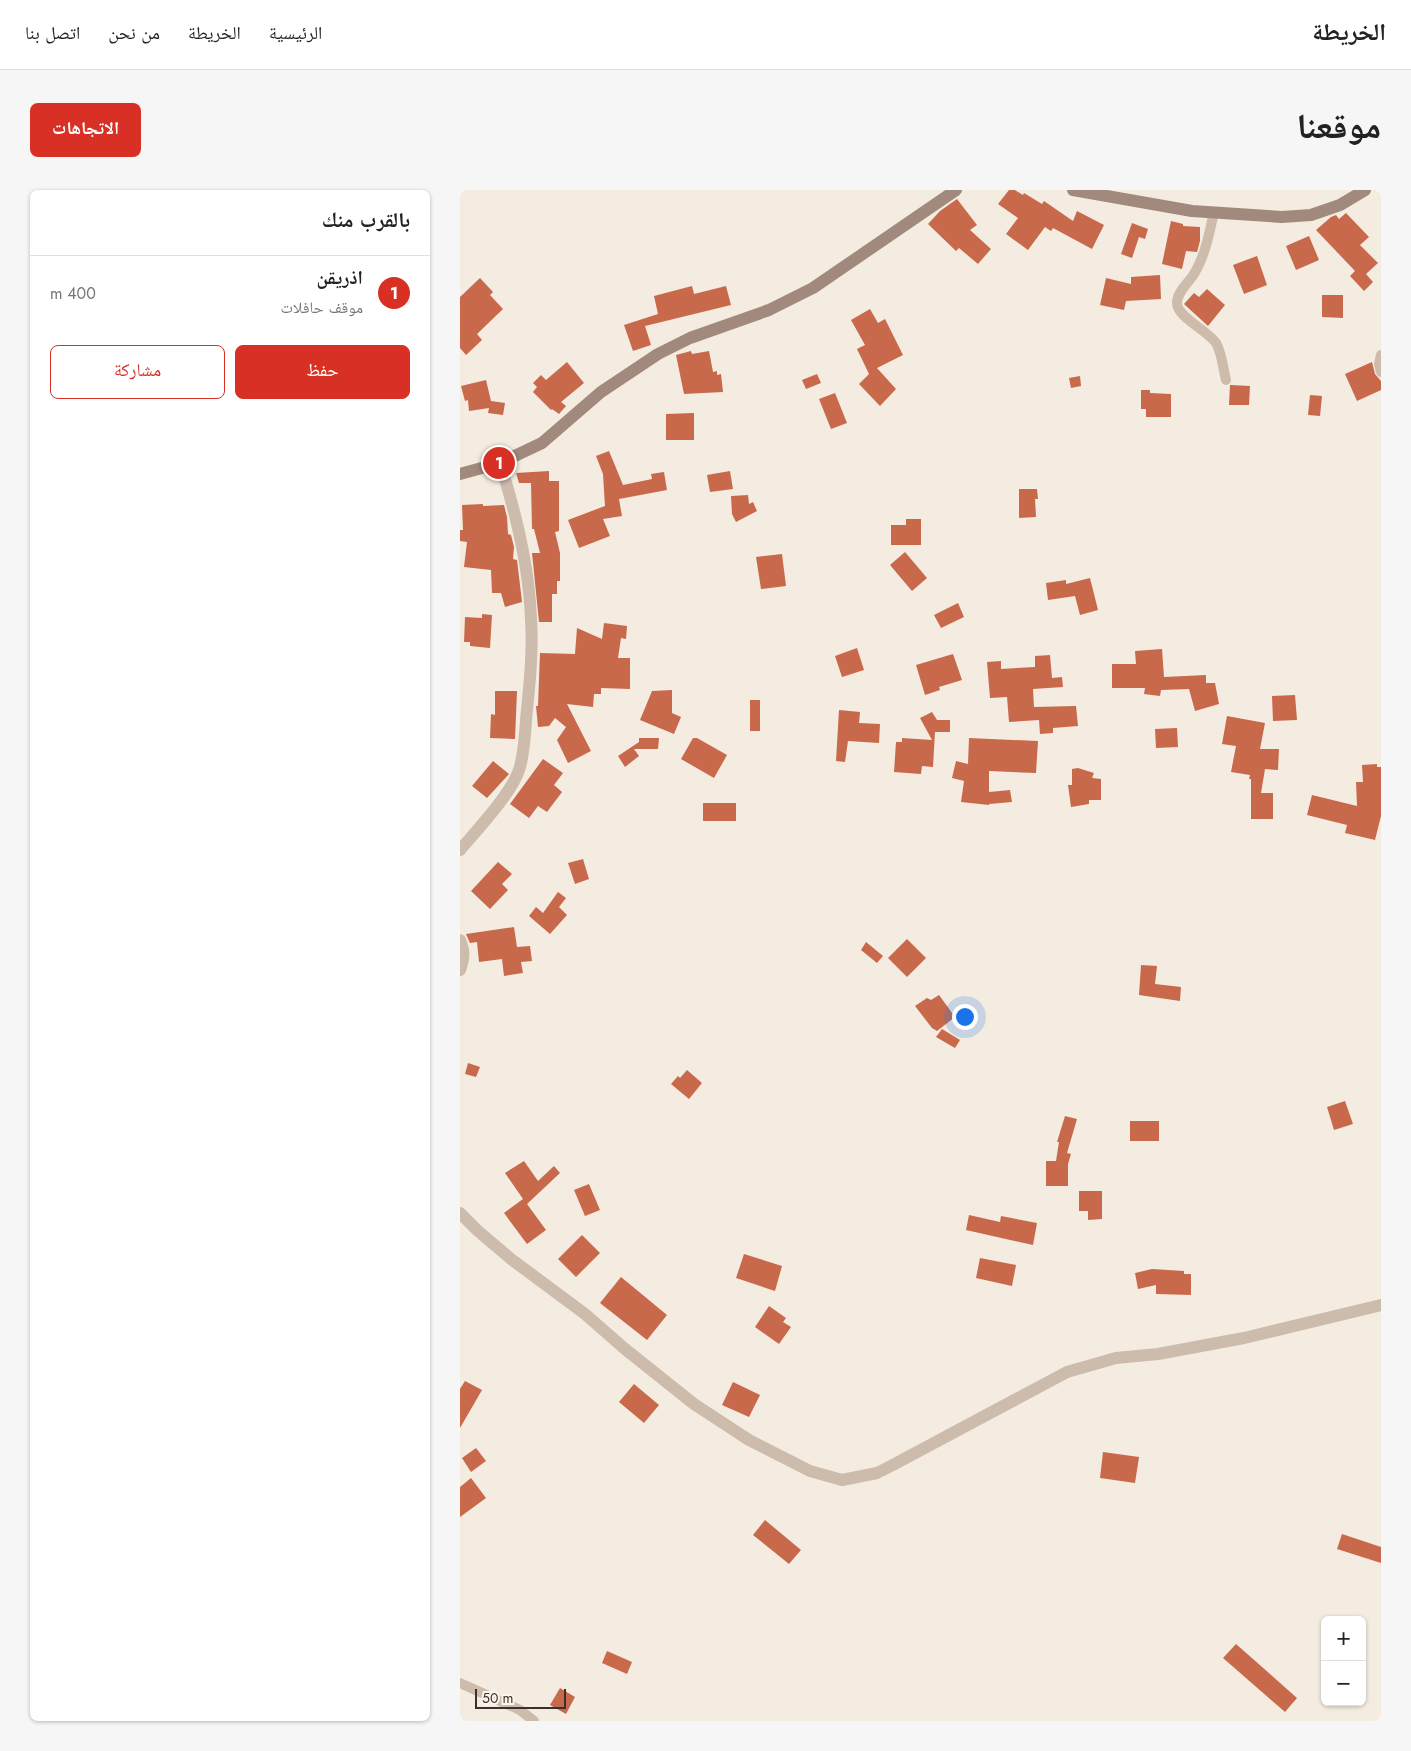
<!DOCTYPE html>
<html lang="ar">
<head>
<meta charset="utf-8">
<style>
  body { margin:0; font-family:Jost,"Noto Naskh Arabic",sans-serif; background:#f6f6f6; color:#222; direction:rtl }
  .controls { position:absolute; right:15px; bottom:15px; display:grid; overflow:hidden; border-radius:8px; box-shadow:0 1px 4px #0004 }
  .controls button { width:45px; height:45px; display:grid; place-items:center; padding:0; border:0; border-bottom:1px solid #e0e0e0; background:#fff; color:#222; font:25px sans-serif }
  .scale { position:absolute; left:15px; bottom:12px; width:91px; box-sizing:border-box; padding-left:5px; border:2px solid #3b302b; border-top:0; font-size:14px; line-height:18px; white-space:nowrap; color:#3b302b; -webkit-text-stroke:4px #fbf5ee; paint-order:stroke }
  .you { position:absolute; left:504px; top:826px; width:18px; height:18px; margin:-12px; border:4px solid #fff; border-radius:50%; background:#1a73e8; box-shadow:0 0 0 8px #1a73e833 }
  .badge { display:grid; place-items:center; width:32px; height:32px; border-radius:50%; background:#d93025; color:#fff; font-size:16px; font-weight:700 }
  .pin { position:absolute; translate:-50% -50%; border:2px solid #fff; box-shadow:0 1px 5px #0006 }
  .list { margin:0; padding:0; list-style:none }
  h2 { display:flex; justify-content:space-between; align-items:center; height:65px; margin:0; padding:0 20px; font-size:21px }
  h2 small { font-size:16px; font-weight:400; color:#767676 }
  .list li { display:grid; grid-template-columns:32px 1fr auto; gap:15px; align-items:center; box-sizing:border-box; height:75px; padding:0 20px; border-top:1px solid #e0e0e0 }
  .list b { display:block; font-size:19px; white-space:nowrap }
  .list p { margin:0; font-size:16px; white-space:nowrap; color:#767676 }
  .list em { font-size:16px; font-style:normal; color:#767676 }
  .actions { display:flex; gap:10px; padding:15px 20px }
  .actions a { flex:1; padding:11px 0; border:1px solid #d93025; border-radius:8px; text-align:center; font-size:18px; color:#d93025 }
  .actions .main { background:#d93025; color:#fff }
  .map { position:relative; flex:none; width:921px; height:1531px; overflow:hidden; direction:ltr; border-radius:8px }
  header { display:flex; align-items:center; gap:30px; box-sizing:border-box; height:70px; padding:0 25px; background:#fff; border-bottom:1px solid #e0e0e0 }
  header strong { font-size:24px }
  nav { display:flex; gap:28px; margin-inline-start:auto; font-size:18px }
  .intro { display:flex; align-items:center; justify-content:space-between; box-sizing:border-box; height:120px; padding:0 30px }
  h1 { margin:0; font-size:35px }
  .button { padding:12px 22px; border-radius:8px; background:#d93025; color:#fff; font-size:18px; font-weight:700 }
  main { display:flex; gap:30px; padding:0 30px }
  aside { flex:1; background:#fff; border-radius:8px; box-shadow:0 1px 4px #0004 }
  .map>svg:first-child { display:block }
  .building { fill:#c8694b }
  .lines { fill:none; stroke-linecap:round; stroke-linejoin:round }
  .minor { stroke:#cdbbac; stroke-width:10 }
  .tertiary { stroke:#cdbbac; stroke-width:12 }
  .secondary { stroke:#a18a7d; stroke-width:12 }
</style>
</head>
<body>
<header>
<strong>الخريطة</strong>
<nav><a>الرئيسية</a><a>الخريطة</a><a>من نحن</a><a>اتصل بنا</a></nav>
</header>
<div class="intro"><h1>موقعنا</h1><a class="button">الاتجاهات</a></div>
<main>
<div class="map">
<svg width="921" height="1531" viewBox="0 0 921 1531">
  <rect width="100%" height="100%" fill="#f4ebe1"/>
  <g class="building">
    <path d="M 549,0 L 555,0 L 563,5 L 564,3 L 582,14 L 584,11 L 613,31 L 617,21 L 644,35 L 632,59 L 593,38 L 591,41 L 585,37 L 568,60 L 546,44 L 558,28 L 538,14 Z"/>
    <path d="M 497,9 L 517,35 L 510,40 L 531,59 L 518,74 L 499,58 L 496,61 L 468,34 L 480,21 Z"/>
    <path d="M 886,23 L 909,47 L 900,55 L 918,73 L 906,84 L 913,92 L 904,101 L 890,86 L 895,81 L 856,40 L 871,27 L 876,25 L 879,29 Z"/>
    <path d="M 711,31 L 723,34 L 723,36 L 740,37 L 740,51 L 737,62 L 726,61 L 722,79 L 702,74 Z"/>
    <path d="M 672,33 L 688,39 L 685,49 L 679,47 L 672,68 L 661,64 Z"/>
    <path d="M 849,46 L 859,70 L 836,80 L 826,56 Z"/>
    <path d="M 797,66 L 807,95 L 784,104 L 773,75 Z"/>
    <path d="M 700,85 L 701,109 L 666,111 L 664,120 L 640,115 L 646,88 L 671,94 L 671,87 Z"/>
    <path d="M 20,88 L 33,102 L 30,105 L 43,119 L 17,144 L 22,150 L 6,165 L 0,158 L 0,107 Z"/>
    <path d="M 232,96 L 234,104 L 266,96 L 271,115 L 185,136 L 191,155 L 173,161 L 164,135 L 198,124 L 194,106 Z"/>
    <path d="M 747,99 L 765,115 L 748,136 L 724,114 L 734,103 L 739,107 Z"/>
    <path d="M 862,105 L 883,105 L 883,128 L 862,127 Z"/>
    <path d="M 410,119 L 418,133 L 425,129 L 443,165 L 417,178 L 436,199 L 420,216 L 399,194 L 409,184 L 397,159 L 405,155 L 391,130 Z"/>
    <path d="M 231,161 L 232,164 L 249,161 L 253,182 L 257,181 L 257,185 L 261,184 L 263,202 L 224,204 L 216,165 Z"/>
    <path d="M 107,172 L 124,193 L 101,212 L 106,216 L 99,224 L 92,219 L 91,220 L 73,202 L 77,197 L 73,193 L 81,185 L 86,190 Z"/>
    <path d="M 912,172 L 915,184 L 921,191 L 921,200 L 897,211 L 885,184 Z"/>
    <path d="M 357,184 L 361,193 L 346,199 L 342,190 Z"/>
    <path d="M 620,186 L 621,196 L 611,198 L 609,188 Z"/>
    <path d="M 26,190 L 31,211 L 45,213 L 43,225 L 28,223 L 29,218 L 9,221 L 8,210 L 5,211 L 1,196 Z"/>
    <path d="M 770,195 L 790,196 L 789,215 L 769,215 Z"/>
    <path d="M 681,200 L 690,200 L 690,203 L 711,204 L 711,227 L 686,227 L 686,219 L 681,219 Z"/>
    <path d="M 375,203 L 387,233 L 371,239 L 359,209 Z"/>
    <path d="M 850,205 L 862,206 L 860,226 L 848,225 Z"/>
    <path d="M 234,223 L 234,250 L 206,250 L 206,224 Z"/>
    <path d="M 149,261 L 163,295 L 192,289 L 191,284 L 204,282 L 207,300 L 159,309 L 162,326 L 143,329 L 150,346 L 119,358 L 108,330 L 145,316 L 143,284 L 136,266 Z"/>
    <path d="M 89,281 L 89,291 L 99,291 L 99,341 L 95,342 L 100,363 L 100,391 L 97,391 L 97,404 L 92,404 L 92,432 L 79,432 L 72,363 L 80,363 L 74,339 L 72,339 L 71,293 L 59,293 L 56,283 Z"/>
    <path d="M 270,281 L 273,299 L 250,302 L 247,285 Z"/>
    <path d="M 559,299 L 577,299 L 578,309 L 575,309 L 576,327 L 559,328 Z"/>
    <path d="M 288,305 L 289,314 L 293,312 L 297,321 L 276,332 L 272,324 L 271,306 Z"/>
    <path d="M 23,314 L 23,316 L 44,315 L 47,327 L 48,344 L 51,345 L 54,357 L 53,369 L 57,370 L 62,412 L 45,417 L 41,403 L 32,403 L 31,380 L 4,377 L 7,352 L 0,351 L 0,340 L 3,340 L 2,315 Z"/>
    <path d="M 446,329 L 461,329 L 461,355 L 431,355 L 431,335 L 446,335 Z"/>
    <path d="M 445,362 L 467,388 L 452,401 L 430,375 Z"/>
    <path d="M 322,364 L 326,396 L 301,399 L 296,367 Z"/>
    <path d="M 630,388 L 638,420 L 620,425 L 615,406 L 588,410 L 586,393 L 606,390 L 606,394 Z"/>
    <path d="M 498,413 L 504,427 L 481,438 L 474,425 Z"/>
    <path d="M 22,424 L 32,425 L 30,458 L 10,456 L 10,452 L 4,452 L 5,427 L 22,428 Z"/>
    <path d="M 144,433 L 167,436 L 166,449 L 161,448 L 158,468 L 170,468 L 170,499 L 141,498 L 141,504 L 134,504 L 133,517 L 107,514 L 131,561 L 108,573 L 97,550 L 106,537 L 95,528 L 89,536 L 78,537 L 76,516 L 78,516 L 80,463 L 115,464 L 117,438 L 142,449 Z"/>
    <path d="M 397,458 L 404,480 L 382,487 L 375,466 Z"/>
    <path d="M 702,459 L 704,487 L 746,485 L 746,493 L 755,493 L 759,514 L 735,521 L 729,499 L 701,500 L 700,506 L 684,504 L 685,498 L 652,498 L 652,474 L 676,474 L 675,461 Z"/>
    <path d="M 493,464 L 502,490 L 479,497 L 480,500 L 465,505 L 456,475 Z"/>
    <path d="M 590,465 L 592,488 L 602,487 L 603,497 L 573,499 L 574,517 L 616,516 L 618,536 L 593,538 L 593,543 L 580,544 L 579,530 L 549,532 L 547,507 L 530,508 L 527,472 L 541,471 L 541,479 L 575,477 L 575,466 Z"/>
    <path d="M 212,500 L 212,523 L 221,527 L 214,544 L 180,530 L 192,501 Z"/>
    <path d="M 35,501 L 57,501 L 55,549 L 30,548 L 31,524 L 35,525 Z"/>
    <path d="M 835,505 L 837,530 L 813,531 L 812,506 Z"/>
    <rect x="290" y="510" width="10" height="31"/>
    <path d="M 379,520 L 400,522 L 399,533 L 420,534 L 419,553 L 388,551 L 385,572 L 376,571 Z"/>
    <path d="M 472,522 L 477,530 L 490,530 L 490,542 L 475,542 L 473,577 L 462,576 L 461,584 L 434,582 L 436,552 L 442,552 L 442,548 L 472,550 L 460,528 Z"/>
    <path d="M 767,526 L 805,533 L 800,559 L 819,559 L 818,580 L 805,579 L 801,603 L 813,603 L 813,629 L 791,629 L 791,589 L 789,589 L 790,585 L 771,582 L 776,556 L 762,554 Z"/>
    <path d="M 717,538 L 718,557 L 696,558 L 695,539 Z"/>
    <path d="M 179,548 L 199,548 L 198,559 L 174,559 L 179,566 L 165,577 L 158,566 L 179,552 Z"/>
    <path d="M 233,548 L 237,548 L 267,565 L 254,588 L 221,569 Z"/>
    <path d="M 509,548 L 578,551 L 576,583 L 529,581 L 529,602 L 550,600 L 552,612 L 529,614 L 529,615 L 501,612 L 504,591 L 492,588 L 496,571 L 508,574 Z"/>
    <path d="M 83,569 L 103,583 L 94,595 L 102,602 L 87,622 L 78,616 L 69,628 L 50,614 Z"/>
    <path d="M 33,571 L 49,584 L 27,608 L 12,596 Z"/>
    <path d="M 917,574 L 917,577 L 921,577 L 921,626 L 915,650 L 885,643 L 887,635 L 847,625 L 852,605 L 897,616 L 896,592 L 903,592 L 902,575 Z"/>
    <path d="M 618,578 L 634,583 L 632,588 L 641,589 L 641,610 L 629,610 L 629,614 L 611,617 L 608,595 L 612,595 L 612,579 Z"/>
    <rect x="243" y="613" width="33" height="18"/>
    <path d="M 123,669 L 129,689 L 115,694 L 108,673 Z"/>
    <path d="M 38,672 L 52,684 L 42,694 L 48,700 L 30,719 L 11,701 Z"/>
    <path d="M 98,702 L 106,708 L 99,717 L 107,725 L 90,744 L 69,726 L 76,717 L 83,723 Z"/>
    <path d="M 54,737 L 57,757 L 70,756 L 72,771 L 61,772 L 63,783 L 44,786 L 42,769 L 19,772 L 17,752 L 10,753 L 6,744 Z"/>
    <path d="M 447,749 L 466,768 L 447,787 L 428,768 Z"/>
    <path d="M 406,752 L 423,766 L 417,773 L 401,760 Z"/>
    <path d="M 681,775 L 697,776 L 695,794 L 721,797 L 720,811 L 679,805 Z"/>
    <path d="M 479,805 L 495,827 L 477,841 L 472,838 L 455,816 L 467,808 L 471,810 Z"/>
    <path d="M 482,839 L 500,850 L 495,858 L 476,847 Z"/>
    <path d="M 8,873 L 20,877 L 16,887 L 5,884 Z"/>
    <path d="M 227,880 L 242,893 L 229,909 L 211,894 L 218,886 L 220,888 Z"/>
    <path d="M 885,911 L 893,934 L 874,940 L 867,917 Z"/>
    <path d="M 605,926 L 617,929 L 607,963 L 611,964 L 608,974 L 608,996 L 586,996 L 586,971 L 596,971 L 599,952 L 597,952 Z"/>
    <rect x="670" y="931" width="29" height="20"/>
    <path d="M 64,971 L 78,991 L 94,976 L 100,983 L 67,1014 L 86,1040 L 67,1054 L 44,1023 L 63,1009 L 45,983 Z"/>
    <path d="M 129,994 L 140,1020 L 125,1026 L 114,1000 Z"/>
    <path d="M 619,1001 L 642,1001 L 642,1029 L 628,1030 L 628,1021 L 619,1021 Z"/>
    <path d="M 509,1025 L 540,1032 L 541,1026 L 577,1033 L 573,1055 L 506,1040 Z"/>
    <path d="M 122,1045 L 140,1063 L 116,1087 L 98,1069 Z"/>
    <path d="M 284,1064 L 322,1076 L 315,1101 L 276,1088 Z"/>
    <path d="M 520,1068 L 556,1075 L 552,1096 L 516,1088 Z"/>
    <path d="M 692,1079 L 724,1081 L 724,1084 L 731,1084 L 731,1105 L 696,1104 L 696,1095 L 678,1099 L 675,1083 Z"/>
    <path d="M 161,1087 L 207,1125 L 187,1150 L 140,1113 Z"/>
    <path d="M 309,1116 L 326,1128 L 323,1132 L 331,1137 L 319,1154 L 295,1137 Z"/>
    <path d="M 5,1191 L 22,1200 L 0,1238 L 0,1199 Z"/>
    <path d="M 273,1192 L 300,1205 L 289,1227 L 262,1215 Z"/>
    <path d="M 174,1194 L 199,1215 L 184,1233 L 159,1212 Z"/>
    <path d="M 16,1258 L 26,1271 L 11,1282 L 2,1268 Z"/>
    <path d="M 643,1262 L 679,1267 L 675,1293 L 640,1288 Z"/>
    <path d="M 11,1288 L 26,1308 L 0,1327 L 0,1297 Z"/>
    <path d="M 305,1330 L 341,1360 L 329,1374 L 293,1345 Z"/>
    <path d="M 882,1344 L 921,1357 L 921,1373 L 877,1359 Z"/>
    <path d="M 776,1454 L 837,1508 L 825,1522 L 763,1468 Z"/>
    <path d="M 147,1461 L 172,1472 L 167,1484 L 142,1473 Z"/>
    <path d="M 100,1498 L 115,1507 L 106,1524 L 90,1515 Z"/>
  </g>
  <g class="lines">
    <g class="minor">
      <path d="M 754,22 C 749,44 745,68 732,87 C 726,95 717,103 717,113 C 716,126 748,141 756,153 C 762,163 763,178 766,190"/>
      <path d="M 921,165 L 919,174 L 921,182"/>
      <path d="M 0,1493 L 60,1520 L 74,1531"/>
    </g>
    <g class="tertiary">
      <path d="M 0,660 C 17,640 51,604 59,580 C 65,563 65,538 67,520 C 70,490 73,459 71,429 C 69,375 56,323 40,273"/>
      <path d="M 0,750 C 5,762 4,769 0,780"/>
      <path d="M 0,1023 L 18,1041 L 51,1069 L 125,1124 L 165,1159 L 234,1214 L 289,1250 L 350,1281 L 382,1290 L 417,1283 L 429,1277 L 607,1182 L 656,1168 L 698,1164 L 784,1148 L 921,1115"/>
    </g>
    <g class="secondary">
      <path d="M 613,0 L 732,21 L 822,27 L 851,25 L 880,15 L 905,0"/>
      <path d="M 0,284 L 40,273 L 82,253 L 141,202 L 198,164 L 230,148 L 309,120 L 353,98 L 496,0"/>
    </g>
  </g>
</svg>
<div class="controls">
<button>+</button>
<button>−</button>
</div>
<div class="scale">50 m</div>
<div class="you"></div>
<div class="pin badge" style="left:39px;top:273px">1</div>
</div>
<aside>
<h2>بالقرب منك<small></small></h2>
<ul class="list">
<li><span class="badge">1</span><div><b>اذريقن</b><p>موقف حافلات</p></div><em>400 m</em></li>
</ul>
<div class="actions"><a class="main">حفظ</a><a>مشاركة</a></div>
</aside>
</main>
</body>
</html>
